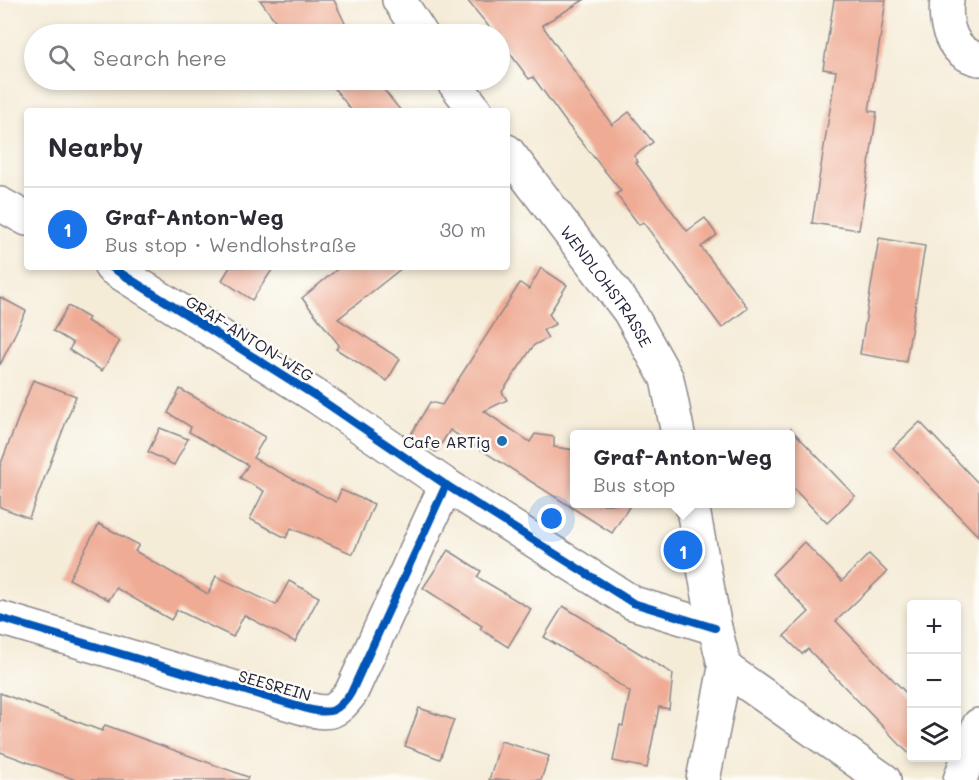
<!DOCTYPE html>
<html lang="en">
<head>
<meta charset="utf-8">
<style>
  body { margin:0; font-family:Mali,sans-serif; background:#f2f2f3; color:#2b2b33 }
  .controls { position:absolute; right:18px; bottom:18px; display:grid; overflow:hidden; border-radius:6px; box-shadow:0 3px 9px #0003 }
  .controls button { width:54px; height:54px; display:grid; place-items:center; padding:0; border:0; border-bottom:2px solid #e1e1e2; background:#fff; color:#2b2b33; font:30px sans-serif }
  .you { position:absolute; left:552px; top:519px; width:21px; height:21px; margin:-15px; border:4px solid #fff; border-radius:50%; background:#1a73e8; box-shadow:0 0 0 9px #1a73e833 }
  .badge { display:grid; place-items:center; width:39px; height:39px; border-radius:50%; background:#1a73e8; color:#fff; font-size:20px; font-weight:700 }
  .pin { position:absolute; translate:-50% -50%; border:3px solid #fff; box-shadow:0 2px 6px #0006 }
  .popup { position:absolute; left:570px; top:430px; width:225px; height:78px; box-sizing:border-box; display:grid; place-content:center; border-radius:6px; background:#fff; filter:drop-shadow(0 2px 4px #0005); font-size:20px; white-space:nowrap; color:#7c7c81 }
  .popup b { font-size:22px; color:#2b2b33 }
  .popup::after { content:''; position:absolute; left:50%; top:100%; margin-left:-12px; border:12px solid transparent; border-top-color:#fff }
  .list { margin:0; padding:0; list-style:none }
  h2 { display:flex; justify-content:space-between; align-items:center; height:78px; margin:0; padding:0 24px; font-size:26px }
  h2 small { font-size:20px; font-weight:400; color:#7c7c81 }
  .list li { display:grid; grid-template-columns:39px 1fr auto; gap:18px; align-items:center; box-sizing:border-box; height:84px; padding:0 24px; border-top:2px solid #e1e1e2 }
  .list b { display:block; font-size:22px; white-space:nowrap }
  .list p { margin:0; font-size:20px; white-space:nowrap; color:#7c7c81 }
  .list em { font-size:20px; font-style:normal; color:#7c7c81 }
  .icon { flex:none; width:33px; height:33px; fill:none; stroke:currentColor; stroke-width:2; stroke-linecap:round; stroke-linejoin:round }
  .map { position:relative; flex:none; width:979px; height:780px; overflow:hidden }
  .search { position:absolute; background:#fff; box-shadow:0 3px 9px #0003; left:24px; top:24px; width:486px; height:66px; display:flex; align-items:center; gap:15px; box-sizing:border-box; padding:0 21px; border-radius:33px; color:#7c7c81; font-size:22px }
  .panel { position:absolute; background:#fff; box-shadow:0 3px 9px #0003; left:24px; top:108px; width:486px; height:162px; border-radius:6px }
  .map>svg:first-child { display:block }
  .building { fill:#efab94 }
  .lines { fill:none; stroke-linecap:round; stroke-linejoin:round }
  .minor-casing { stroke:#8c878a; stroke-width:36 }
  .minor { stroke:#fff; stroke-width:33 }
  .cycleway-casing { stroke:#fdfcf7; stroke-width:11 }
  .cycleway { stroke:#0057b8; stroke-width:8 }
  .poi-dot { fill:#1f6fb2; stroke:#fdfcf7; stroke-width:2 }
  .labels { text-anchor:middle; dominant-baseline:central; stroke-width:5; stroke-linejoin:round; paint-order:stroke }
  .street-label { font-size:16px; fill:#22223b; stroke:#fdfcf7 }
  .poi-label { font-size:16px; fill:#22223b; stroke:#fdfcf7; text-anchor:end }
</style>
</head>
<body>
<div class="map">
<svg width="979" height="780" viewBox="0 0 979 780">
  <rect width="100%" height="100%" fill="#fdfcf7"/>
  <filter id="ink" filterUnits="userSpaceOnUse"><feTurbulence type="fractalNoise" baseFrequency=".0167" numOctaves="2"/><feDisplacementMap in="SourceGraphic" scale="12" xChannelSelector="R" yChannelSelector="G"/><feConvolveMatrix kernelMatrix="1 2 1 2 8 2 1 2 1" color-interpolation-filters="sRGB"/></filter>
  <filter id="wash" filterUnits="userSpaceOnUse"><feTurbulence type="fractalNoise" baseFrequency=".008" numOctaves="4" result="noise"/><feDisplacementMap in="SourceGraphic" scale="24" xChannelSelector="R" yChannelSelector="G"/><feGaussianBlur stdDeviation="1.35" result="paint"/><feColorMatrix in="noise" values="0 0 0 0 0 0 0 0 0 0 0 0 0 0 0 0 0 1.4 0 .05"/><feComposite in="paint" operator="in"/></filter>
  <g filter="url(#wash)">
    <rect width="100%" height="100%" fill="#f5ecd8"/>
    <g id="blocks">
      <g class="building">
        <path d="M 260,0 L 334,0 L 350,34 L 285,34 Z"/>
        <path d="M 467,0 L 584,0 L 542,25 L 612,125 L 629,112 L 653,142 L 634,156 L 638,162 L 636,163 L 687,231 L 705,218 L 717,235 L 701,247 L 748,308 L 722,328 L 643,222 L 639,225 L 616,194 L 621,191 L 568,125 L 533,77 L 529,79 L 500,40 L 500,34 L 495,34 Z"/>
        <path d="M 834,0 L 886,0 L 869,111 L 877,112 L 859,230 L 812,223 L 836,71 L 823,69 Z"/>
        <path d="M 328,80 L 376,80 L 401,111 L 352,111 Z"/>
        <path d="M 879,238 L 925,246 L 906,362 L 860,354 Z"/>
        <path d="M 230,267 L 274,267 L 252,300 L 222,280 Z"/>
        <path d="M 340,267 L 403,267 L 338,319 L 400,359 L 387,381 L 336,349 L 339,345 L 302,298 Z"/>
        <path d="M 541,268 L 567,285 L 549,314 L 556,324 L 543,330 L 548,338 L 534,345 L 502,392 L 507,400 L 484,411 L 530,442 L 535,434 L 554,437 L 554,447 L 575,450 L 575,504 L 631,504 L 612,533 L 450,430 L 436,452 L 410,436 L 430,402 L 442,405 L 520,283 L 529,289 Z"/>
        <path d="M 0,297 L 26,311 L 0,365 Z"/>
        <path d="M 68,306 L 89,318 L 87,321 L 120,341 L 102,371 L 69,350 L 73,343 L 53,331 Z"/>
        <path d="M 33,380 L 76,396 L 29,518 L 0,507 L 0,466 Z"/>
        <path d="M 180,389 L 265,437 L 253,458 L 336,502 L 341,490 L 374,504 L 353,554 L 291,528 L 286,538 L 250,519 L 264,491 L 240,478 L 248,465 L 189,432 L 191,427 L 168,413 Z"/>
        <path d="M 920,422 L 979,484 L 979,537 L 893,448 Z"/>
        <path d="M 160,428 L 188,439 L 174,465 L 148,452 Z"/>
        <path d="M 791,429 L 855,496 L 827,523 L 791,486 Z"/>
        <path d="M 99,524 L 139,545 L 135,551 L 208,594 L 216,576 L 276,605 L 289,581 L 319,597 L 295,642 L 244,615 L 233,637 L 177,610 L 171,620 L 116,588 L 109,600 L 69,579 Z"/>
        <path d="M 804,542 L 842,581 L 869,554 L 887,572 L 836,621 L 912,699 L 912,757 L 808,649 L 802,654 L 784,636 L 809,612 L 772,574 Z"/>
        <path d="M 448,550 L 481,571 L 477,577 L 531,609 L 508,647 L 480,629 L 482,626 L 423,588 Z"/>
        <path d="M 563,606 L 673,674 L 669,709 L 659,707 L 647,768 L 613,761 L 620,725 L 623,726 L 630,692 L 598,670 L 544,637 Z"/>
        <path d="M 0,693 L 102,731 L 105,725 L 248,777 L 247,780 L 76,780 L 0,752 Z"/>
        <path d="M 419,708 L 454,720 L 440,759 L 405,746 Z"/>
        <path d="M 501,741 L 549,756 L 541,780 L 489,780 Z"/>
      </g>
    </g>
  </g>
  <g filter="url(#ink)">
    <use href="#blocks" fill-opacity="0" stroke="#8c878a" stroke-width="1.5"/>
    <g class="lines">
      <defs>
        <g id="minor">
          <path d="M 399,0 L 421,34"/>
          <path d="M 947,0 C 944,25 951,53 979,59"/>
          <path d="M 452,80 L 476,111"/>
          <path id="s1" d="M 507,151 L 629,311 L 667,379 L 678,434"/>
          <path d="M 0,204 L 27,219"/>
          <path d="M 111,267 L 317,397 L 446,485 L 633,603 L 715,628"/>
          <path d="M 692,504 L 715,628 L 725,668 L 703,780"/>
          <path d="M 0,618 L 307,709 C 332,715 336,712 351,693 L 446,485"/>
          <path d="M 725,668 L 884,780"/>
          <path d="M 960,780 L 979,725"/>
        </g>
      </defs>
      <use href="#minor" class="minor-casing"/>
      <use href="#minor" class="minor"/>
      <defs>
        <g id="cycleway">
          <path d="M 111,267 L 317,397 L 446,485 L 633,603 L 715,628"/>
          <path d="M 0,618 L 307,709 C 332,715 336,712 351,693 L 446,485"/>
        </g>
      </defs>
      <use href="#cycleway" class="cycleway-casing"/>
      <use href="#cycleway" class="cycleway"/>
    </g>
  </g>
  <circle class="poi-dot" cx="502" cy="441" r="6"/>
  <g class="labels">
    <g class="street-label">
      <text stroke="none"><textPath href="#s1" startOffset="168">WENDLOHSTRASSE</textPath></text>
      <text transform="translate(250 338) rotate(32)">GRAF-ANTON-WEG</text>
      <text transform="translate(275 685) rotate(16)">SEESREIN</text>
    </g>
    <g class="poi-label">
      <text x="490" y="441">Cafe ARTig</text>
    </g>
  </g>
</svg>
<div class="controls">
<button>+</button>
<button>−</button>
<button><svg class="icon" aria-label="layers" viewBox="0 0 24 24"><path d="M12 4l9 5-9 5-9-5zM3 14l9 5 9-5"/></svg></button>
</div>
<div class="you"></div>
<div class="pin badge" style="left:683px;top:550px">1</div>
<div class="popup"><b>Graf-Anton-Weg</b>Bus stop</div>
<div class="search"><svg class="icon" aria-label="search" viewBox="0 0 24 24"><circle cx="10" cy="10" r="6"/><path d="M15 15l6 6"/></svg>Search here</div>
<section class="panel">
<h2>Nearby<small></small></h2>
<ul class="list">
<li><span class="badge">1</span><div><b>Graf-Anton-Weg</b><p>Bus stop · Wendlohstraße</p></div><em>30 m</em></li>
</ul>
</section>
</div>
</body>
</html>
